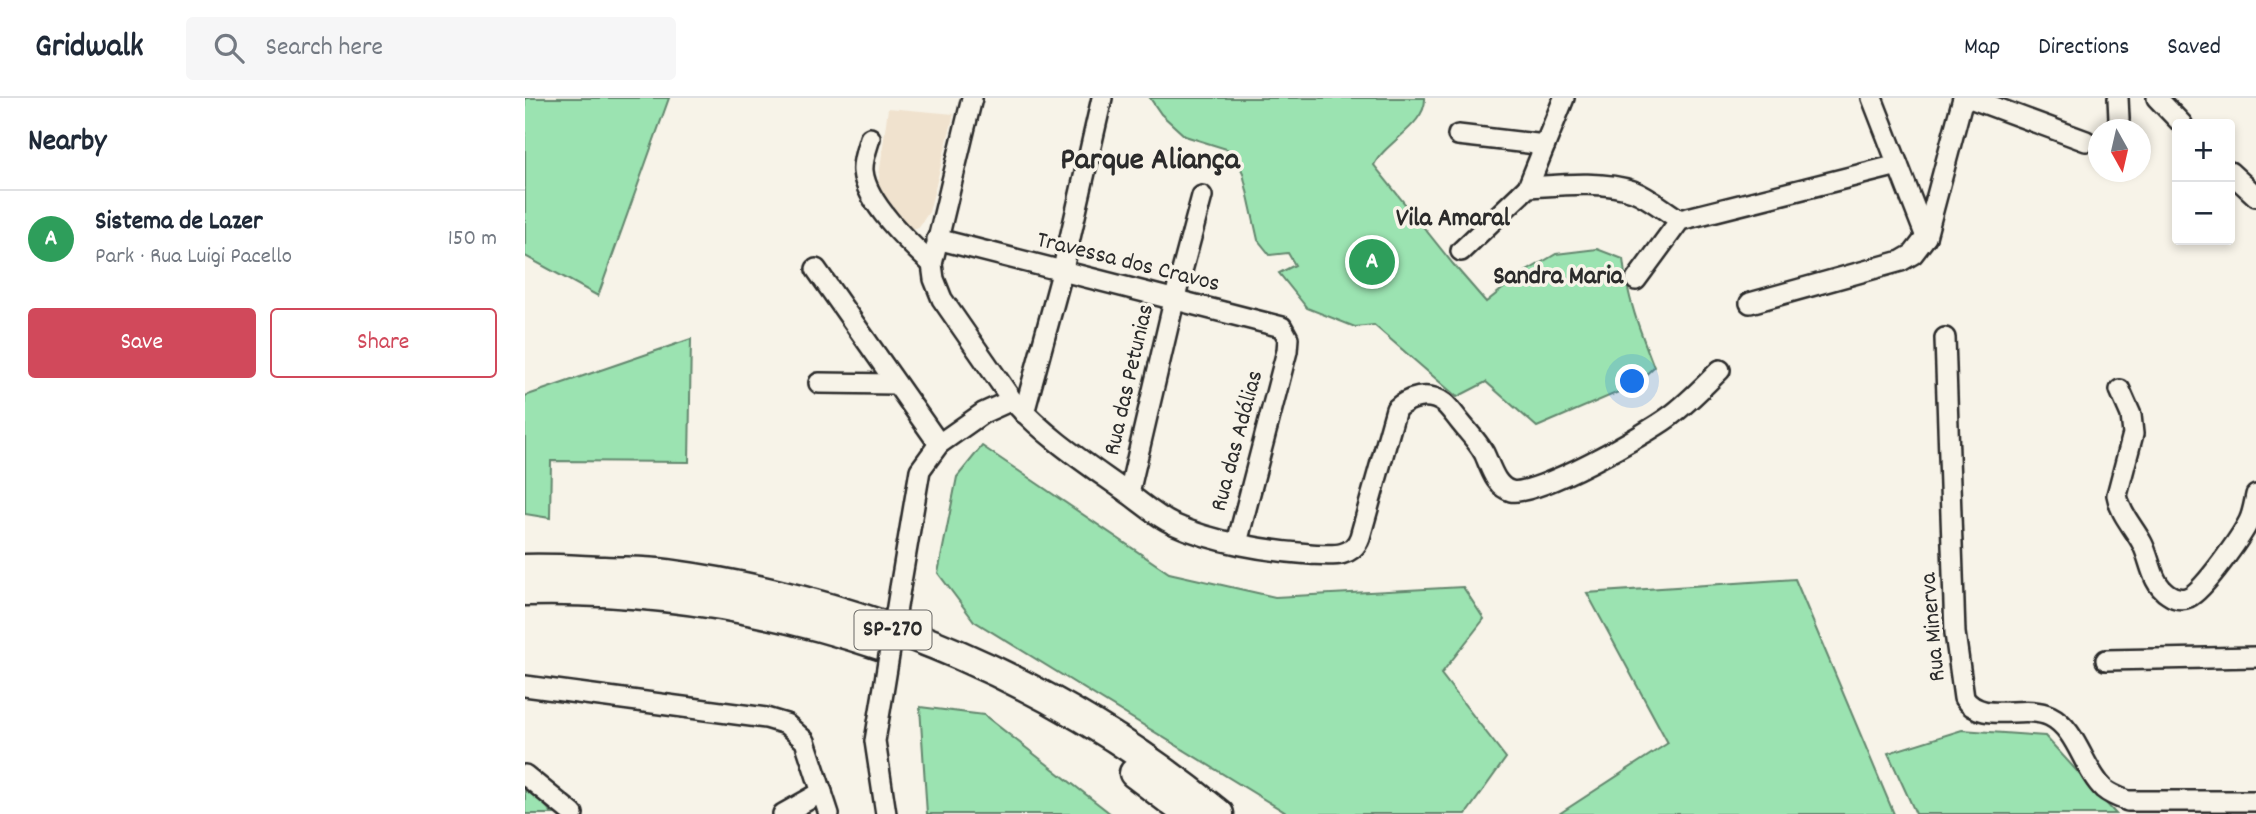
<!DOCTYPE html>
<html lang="en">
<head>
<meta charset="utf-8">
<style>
  body { margin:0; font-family:Dekko,sans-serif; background:#f6f6f7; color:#1f2937 }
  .controls { position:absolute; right:21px; top:21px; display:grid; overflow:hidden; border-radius:7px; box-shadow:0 4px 10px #0003 }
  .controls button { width:63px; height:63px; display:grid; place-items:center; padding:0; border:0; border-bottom:2px solid #e0e1e3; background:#fff; color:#1f2937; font:35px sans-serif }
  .compass { position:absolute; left:1563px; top:21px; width:63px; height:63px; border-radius:50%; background:#fff; box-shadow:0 4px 10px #0003; rotate:172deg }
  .you { position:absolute; left:1108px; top:284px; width:24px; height:24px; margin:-18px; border:5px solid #fff; border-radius:50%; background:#1a73e8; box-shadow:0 0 0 10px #1a73e833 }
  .badge { display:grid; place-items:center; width:46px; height:46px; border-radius:50%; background:#d1495b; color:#fff; font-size:23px; font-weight:700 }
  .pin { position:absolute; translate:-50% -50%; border:4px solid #fff; box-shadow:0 2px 7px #0006 }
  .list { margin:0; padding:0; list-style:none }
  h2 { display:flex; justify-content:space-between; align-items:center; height:91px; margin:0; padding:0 28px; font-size:30px }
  h2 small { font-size:23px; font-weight:400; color:#747a83 }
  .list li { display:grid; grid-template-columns:46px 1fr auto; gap:21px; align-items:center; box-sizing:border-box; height:98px; padding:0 28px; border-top:2px solid #e0e1e3 }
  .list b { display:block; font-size:26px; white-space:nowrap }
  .list p { margin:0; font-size:23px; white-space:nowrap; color:#747a83 }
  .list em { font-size:23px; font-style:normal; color:#747a83 }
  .actions { display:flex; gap:14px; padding:21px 28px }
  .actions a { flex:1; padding:16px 0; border:2px solid #d1495b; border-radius:7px; text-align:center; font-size:24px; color:#d1495b }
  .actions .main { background:#d1495b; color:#fff }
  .icon { flex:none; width:38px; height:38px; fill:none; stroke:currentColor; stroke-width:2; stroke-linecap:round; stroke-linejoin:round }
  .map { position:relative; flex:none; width:1731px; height:716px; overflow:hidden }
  header { display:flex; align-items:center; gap:42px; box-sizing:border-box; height:98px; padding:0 35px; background:#fff; border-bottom:2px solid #e0e1e3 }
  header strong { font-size:33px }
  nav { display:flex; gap:38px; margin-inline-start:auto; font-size:24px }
  .search { width:490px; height:63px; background:#f6f6f7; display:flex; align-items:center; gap:18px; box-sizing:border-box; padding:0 24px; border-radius:7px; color:#747a83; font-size:26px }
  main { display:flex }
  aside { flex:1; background:#fff }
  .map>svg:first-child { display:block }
  .built { fill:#f0e2ce }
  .green { fill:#9be3b1; stroke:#63876e; stroke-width:2 }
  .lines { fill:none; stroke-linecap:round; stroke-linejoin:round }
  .minor-casing { stroke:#2b2b2b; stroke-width:24 }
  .highway-casing { stroke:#2b2b2b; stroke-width:33 }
  .minor { stroke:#f7f3e8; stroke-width:19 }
  .highway { stroke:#f7f3e8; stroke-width:28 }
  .minor-bridge-casing { stroke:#2b2b2b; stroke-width:24; stroke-linecap:butt }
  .minor-bridge { stroke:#f7f3e8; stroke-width:19 }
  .labels { text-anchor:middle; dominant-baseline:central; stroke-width:7; stroke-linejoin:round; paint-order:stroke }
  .shield { fill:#f7f3e8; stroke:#686764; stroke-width:2 }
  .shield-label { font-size:23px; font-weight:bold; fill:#2b2b2b }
  .street-label { font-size:24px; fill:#2b2b2b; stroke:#f7f3e8 }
  .neighbourhood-label { font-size:26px; font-weight:bold; fill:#2b2b2b; stroke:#f7f3e8 }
  .district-label { font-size:32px; font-weight:bold; fill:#2b2b2b; stroke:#f7f3e8 }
</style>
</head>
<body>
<header>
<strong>Gridwalk</strong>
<div class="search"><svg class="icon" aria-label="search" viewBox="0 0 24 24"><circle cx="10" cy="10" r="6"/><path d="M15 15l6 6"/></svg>Search here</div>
<nav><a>Map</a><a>Directions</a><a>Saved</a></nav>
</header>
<main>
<aside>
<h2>Nearby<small></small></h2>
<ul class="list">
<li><span class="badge" style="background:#2e9e5b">A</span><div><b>Sistema de Lazer</b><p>Park · Rua Luigi Pacello</p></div><em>150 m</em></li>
</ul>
<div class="actions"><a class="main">Save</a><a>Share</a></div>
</aside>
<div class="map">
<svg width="1731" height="716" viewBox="0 0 1731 716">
  <rect width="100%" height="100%" fill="#f7f3e8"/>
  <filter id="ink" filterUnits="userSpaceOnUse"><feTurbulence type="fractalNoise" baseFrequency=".0143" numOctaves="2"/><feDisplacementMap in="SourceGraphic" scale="14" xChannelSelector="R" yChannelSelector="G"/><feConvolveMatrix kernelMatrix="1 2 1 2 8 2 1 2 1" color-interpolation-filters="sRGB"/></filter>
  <g filter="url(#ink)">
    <path class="built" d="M 363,10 L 429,16 L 404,114 L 393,130 L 383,130 L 374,125 L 357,99 L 353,86 Z"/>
    <g class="green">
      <path d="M 0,0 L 144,0 L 73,198 L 0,158 Z"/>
      <path d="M 625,0 L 900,0 C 901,27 860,44 849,67 L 928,166 L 961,204 L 995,177 L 1031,156 L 1072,151 L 1098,161 C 1102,200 1115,233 1129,269 L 1110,287 L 1012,329 L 961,284 L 932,299 L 849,227 L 830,229 L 782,210 L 754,175 L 770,167 L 763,155 L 745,157 L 733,142 L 718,75 L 708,53 L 660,38 L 636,16 Z"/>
      <path d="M 166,241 L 164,364 L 26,363 L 25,420 L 0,416 L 0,298 Z"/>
      <path d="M 457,348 L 644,475 L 750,499 L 938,489 L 959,521 L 916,576 L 981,660 L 941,716 L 763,716 L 449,523 L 413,475 L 432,379 Z"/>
      <path d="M 1270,481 L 1369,716 L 1034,716 L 1143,645 L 1062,495 Z"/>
      <path d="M 395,609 L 459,617 L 586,716 L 402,716 Z"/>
      <path d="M 1437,632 L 1520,638 L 1591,716 L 1391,716 L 1363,655 Z"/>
      <path d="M 0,690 L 8,694 L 28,716 L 0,716 Z"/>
    </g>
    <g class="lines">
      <defs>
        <g id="minor">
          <path d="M 447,0 L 407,166 L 409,181 L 417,201 L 487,302 C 524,342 561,365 604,396 C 618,406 632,419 648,426 C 687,444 742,453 785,456 C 805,457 827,461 835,439 L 871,311 C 883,300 903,293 919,305 C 925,310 931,319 936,325 C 944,335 953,344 959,355 C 965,367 970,389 986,393 C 1011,399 1121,336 1144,319 C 1163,305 1179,288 1195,272"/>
          <path d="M 1347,0 L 1401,139"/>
          <path d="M 1445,0 L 1561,43"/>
          <path d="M 1632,0 L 1657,26"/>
          <path d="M 1592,32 L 1594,21 L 1593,0"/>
          <path d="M 933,37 L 1020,47"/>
          <path d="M 345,40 C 342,50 337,63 338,73 C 341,105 384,145 407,166"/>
          <path d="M 1705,74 L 1731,98"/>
          <path d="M 1003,89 L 1039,0"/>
          <path d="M 412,141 L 757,229 L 763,240 L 762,253 L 712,445"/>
          <path d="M 936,153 L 1003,89 C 1034,87 1078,82 1108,93 C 1124,99 1140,113 1155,122"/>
          <path d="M 291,171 L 414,346"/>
          <path d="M 1111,182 L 1155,122 L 1373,67"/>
          <path d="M 1225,205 L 1376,163 L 1388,156 L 1401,139 L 1438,0"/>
          <path d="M 1420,240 L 1430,535 L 1439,600 C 1457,627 1499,605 1525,618 C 1552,631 1558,671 1579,691 C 1586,697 1595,700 1603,703 L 1731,703"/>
          <path d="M 294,285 L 371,286"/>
          <path d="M 1595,292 L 1606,317 L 1608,336 L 1592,397 C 1595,416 1608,428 1617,445 C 1626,462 1626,485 1643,496 C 1650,501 1657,502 1664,499 C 1679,492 1716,439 1724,423 C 1728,415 1729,406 1731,397"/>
          <path d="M 499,315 L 537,175 L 577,0"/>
          <path d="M 604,395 L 649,203 L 677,98"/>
          <path d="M 375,490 L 395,372 L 414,346 L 458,315 L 487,302"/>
          <path d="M 1581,562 L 1731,559"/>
          <path d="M 0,588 L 241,620 L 261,626 L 280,643 L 304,716"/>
          <path d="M 358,595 L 350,643 L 361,716"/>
          <path d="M 0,677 L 48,716"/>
          <path d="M 258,716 L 297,694"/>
        </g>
        <g id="highway">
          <path d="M 0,471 C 26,470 53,472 79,473 C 100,474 122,473 143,476 C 344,503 537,586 694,716"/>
          <path d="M 0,493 C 121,490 243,509 358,548"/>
          <path d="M 609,675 L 663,716"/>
        </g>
      </defs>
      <use href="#minor" class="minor-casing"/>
      <use href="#highway" class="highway-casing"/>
      <use href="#minor" class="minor"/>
      <use href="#highway" class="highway"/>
      <defs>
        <path id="minor-bridge" d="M 358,595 L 375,490"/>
      </defs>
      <use href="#minor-bridge" class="minor-bridge-casing"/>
      <use href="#minor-bridge" class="minor-bridge"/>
    </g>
  </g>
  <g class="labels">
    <rect class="shield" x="329.5" y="512.5" width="77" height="39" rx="5"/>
    <g class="shield-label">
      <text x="368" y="532">SP-270</text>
    </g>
    <g class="street-label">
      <text transform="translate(603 165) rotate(14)">Travessa dos Cravos</text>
      <text transform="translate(605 282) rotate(-77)">Rua das Petunias</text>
      <text transform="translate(713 343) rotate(-75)">Rua das Adálias</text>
      <text transform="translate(1409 529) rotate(-95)">Rua Minerva</text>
    </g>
    <g class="neighbourhood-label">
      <text x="928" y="121">Vila Amaral</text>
      <text x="1033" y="179">Sandra Maria</text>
    </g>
    <g class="district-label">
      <text x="625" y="64">Parque Aliança</text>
    </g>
  </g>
</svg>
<div class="controls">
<button>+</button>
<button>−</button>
</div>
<svg class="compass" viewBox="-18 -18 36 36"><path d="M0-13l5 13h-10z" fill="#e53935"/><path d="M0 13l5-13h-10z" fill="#747a83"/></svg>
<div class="you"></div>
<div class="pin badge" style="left:847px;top:164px;background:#2e9e5b">A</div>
</div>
</main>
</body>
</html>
